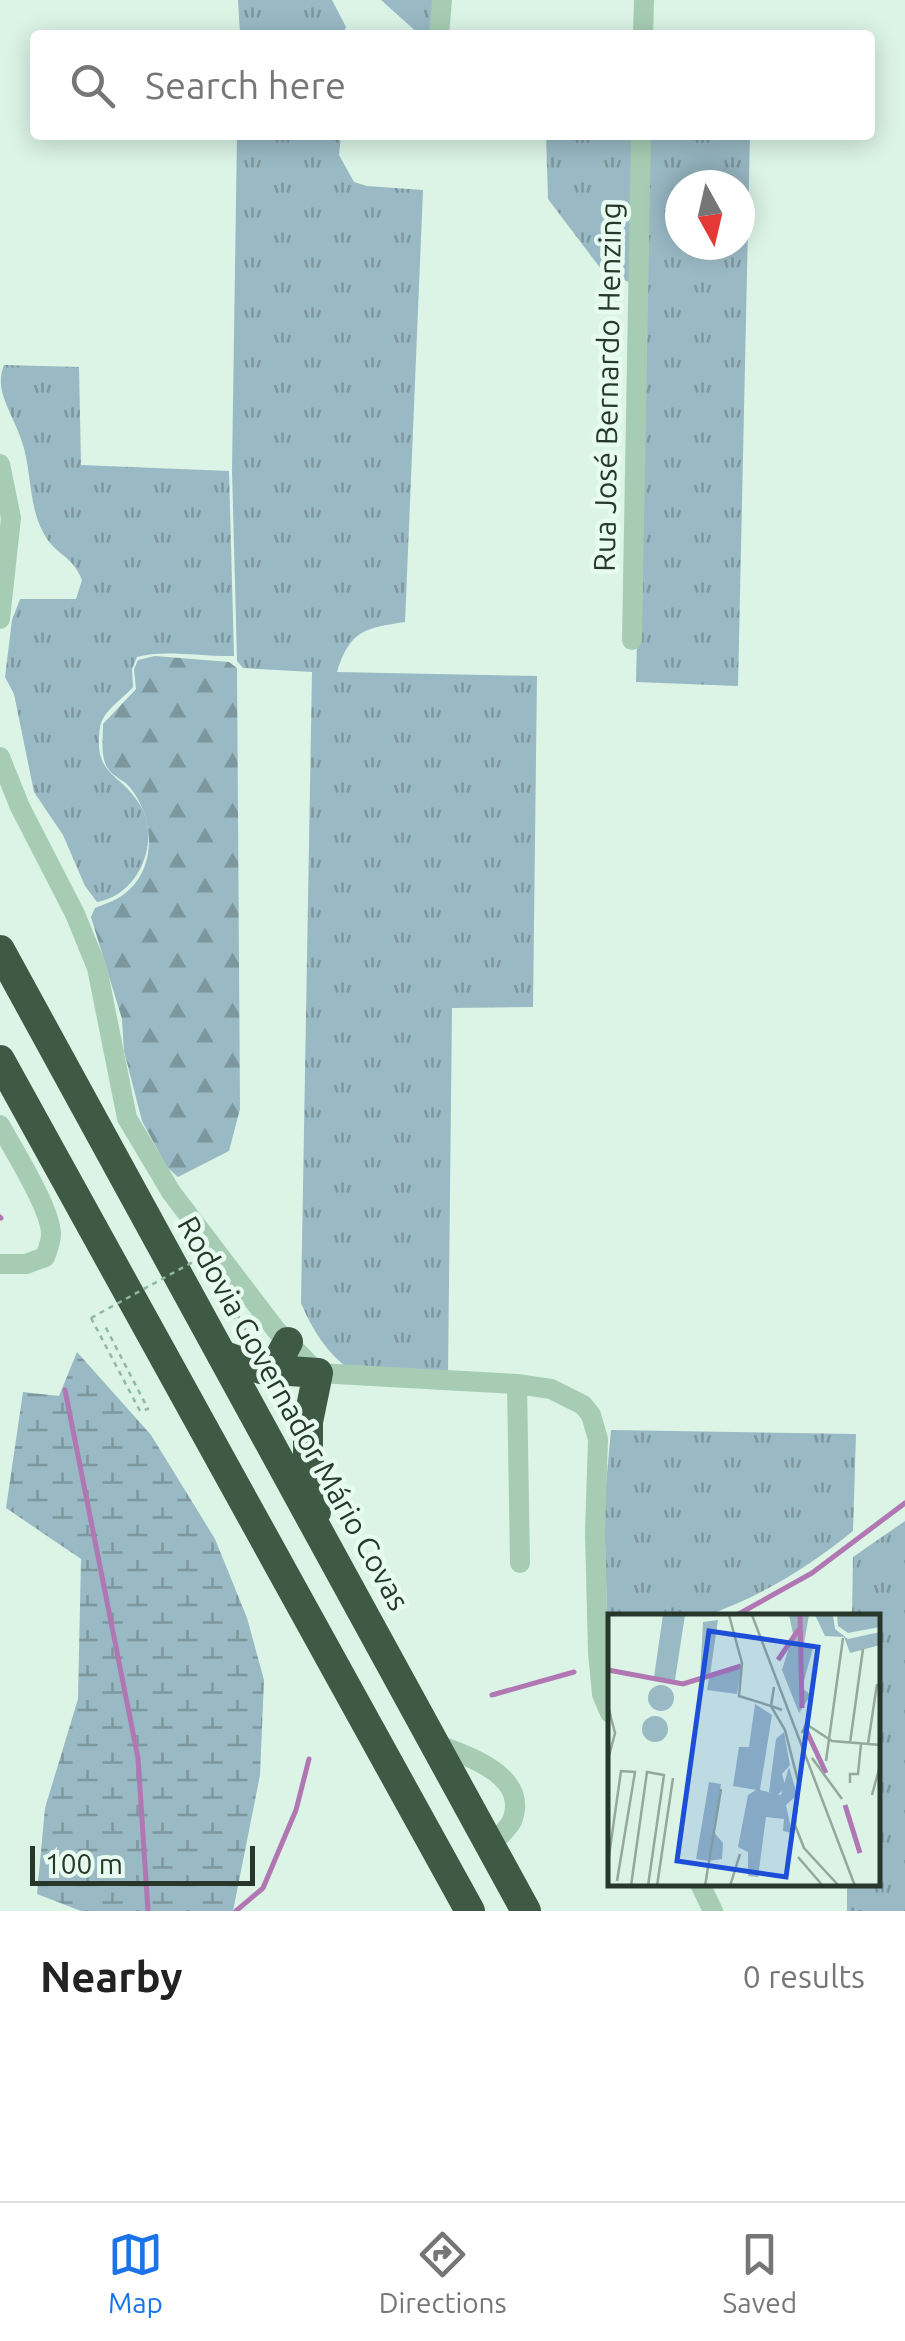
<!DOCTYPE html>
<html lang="en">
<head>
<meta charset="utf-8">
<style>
  body { margin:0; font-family:Ubuntu,sans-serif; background:#f2f2f2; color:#222 }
  .compass { position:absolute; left:665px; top:170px; width:90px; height:90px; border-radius:50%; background:#fff; box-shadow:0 5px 25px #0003; rotate:172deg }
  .scale { position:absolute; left:30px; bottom:25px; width:225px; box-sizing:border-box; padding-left:10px; border:5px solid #27382b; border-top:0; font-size:28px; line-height:35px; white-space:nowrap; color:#27382b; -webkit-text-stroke:8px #e7fbf0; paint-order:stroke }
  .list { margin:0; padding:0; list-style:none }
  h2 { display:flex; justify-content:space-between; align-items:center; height:130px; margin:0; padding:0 40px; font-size:42px }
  h2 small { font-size:32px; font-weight:400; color:#767676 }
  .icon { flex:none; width:55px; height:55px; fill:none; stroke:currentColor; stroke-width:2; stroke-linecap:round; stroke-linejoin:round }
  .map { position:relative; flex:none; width:905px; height:1911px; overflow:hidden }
  .search { position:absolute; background:#fff; box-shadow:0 5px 25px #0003; left:30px; right:30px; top:30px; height:110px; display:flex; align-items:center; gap:25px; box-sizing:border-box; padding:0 35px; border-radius:10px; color:#767676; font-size:38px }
  .sheet { height:290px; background:#fff }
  nav { display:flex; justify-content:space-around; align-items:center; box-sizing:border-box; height:140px; border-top:2px solid #e0e0e0; background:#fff; font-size:28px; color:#767676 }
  nav a { display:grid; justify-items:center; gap:5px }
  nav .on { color:#1a73e8 }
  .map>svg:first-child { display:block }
  .grass { fill:url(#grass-tufts); fill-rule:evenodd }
  .forest { fill:url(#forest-firs) }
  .wetland { fill:url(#wetland-marsh) }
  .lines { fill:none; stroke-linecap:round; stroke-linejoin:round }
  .stream { stroke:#b177b3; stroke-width:5 }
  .path { stroke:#90b99e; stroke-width:2.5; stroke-dasharray:5 5; stroke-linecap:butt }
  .minor { stroke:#a6cdb4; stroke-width:20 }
  .highway { stroke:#3e5a44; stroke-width:30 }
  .path-bridge { stroke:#90b99e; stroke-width:2.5; stroke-dasharray:5 5; stroke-linecap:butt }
  .labels { text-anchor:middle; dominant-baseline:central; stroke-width:9; stroke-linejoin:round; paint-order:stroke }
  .street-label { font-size:30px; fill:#27382b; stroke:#e7fbf0 }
  .inset-river { fill:none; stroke:#b177b3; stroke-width:5 }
  .inset-road { fill:none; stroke:#93a99b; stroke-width:2.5 }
  .view { fill:#1d4ed8; fill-opacity:0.15; stroke:#1d4ed8; stroke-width:5 }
  .inset-edge { fill:none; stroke:#27382b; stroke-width:5 }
</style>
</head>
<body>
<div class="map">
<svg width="905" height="1911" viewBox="0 0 905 1911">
  <defs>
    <pattern id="grass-tufts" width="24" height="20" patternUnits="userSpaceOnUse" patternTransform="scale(2.5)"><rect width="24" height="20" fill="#99b9c4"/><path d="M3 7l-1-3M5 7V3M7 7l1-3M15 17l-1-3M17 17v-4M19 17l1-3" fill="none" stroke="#7d979f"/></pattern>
    <pattern id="forest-firs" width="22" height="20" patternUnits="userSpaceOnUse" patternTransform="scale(2.5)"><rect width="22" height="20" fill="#99b9c4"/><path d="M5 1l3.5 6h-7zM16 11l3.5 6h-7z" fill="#7d979f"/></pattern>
    <pattern id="wetland-marsh" width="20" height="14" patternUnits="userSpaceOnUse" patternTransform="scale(2.5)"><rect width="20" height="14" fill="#99b9c4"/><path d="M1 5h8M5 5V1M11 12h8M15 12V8" fill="none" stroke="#7d979f"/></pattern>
  </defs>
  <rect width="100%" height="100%" fill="#dbf4e6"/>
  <g class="grass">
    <path d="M 238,0 L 332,0 L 346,27 L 343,35 L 240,35 Z"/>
    <path d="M 381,0 L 438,0 L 435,35 L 420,35 Z"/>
    <path d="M 237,135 L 341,135 L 339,155 L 354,182 L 367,186 L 423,190 L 405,622 C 365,628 350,630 337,672 L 537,676 L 533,1007 L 452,1008 L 448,1373 L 349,1369 C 326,1352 312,1329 301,1303 L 312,672 L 243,668 L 237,661 L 232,470 Z"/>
    <path d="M 546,135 L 636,135 L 635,285 L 601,269 L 548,199 Z"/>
    <path d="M 649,135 L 750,135 L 738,686 L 636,682 ZM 680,185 L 740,185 L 740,245 L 680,245 Z"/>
    <path d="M 4,365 L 79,367 L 81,465 L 229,471 L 234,656 C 204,657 163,649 137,657 L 132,669 L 133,687 C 123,699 102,711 100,728 C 93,777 121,772 140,805 C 162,841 138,896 97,902 L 85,886 L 63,835 L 34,792 L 14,694 L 5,677 L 12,620 L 20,599 L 76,599 L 82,580 C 72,554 54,555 43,532 C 28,505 32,468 21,439 C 16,424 8,411 3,395 C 0,384 0,375 4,365 Z"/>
    <path d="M 611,1430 L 856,1434 L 853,1531 C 809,1567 760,1597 705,1616 L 610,1616 L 608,1652 L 604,1507 Z"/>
    <path d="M 905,1521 L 905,1911 L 847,1911 L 847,1884 L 878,1884 L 878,1616 L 852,1616 L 853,1557 Z"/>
  </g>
  <path class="forest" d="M 155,656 L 229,662 L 237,668 L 240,1109 L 229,1151 L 178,1177 L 167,1167 L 142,1121 L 124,1051 L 122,1019 L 91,917 L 95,908 C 104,904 115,901 123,895 C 157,870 155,821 132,790 C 124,778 111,778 105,763 C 101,751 103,737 103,724 L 136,689 L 134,669 L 138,660 Z"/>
  <path class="wetland" d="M 77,1352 L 151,1435 L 215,1539 L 247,1618 L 264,1680 L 260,1775 L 233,1911 L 81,1911 L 37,1894 L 45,1808 L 78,1699 L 81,1559 L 6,1508 L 23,1392 L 59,1396 Z"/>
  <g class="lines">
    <g class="stream">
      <path d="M 0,1217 L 1,1218"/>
      <path d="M 65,1390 L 138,1758 L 148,1911"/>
      <path d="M 735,1616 L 812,1573 L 905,1503"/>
      <path d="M 492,1695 L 574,1672"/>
      <path d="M 236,1911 L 263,1888 L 296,1810 L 309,1759"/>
    </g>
    <g class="path">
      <path d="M 214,1279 L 245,1338"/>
      <path d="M 229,1299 L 251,1340"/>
      <path d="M 91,1318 L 140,1411 L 148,1409 L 105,1326"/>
    </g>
    <g class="minor">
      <path d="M 439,35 L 442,0"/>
      <path d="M 643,35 L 644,0"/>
      <path d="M 0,464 L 11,518 L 0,619"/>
      <path d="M 632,640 L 641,135"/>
      <path d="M 0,757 L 20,807 L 75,914 L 97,968 L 127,1118 L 171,1192 L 276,1330 L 318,1373 L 517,1384 L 551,1389 L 583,1405 L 591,1415 L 598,1439 L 595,1533 L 598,1653 L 602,1694 L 610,1713"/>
      <path d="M 0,1125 C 13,1149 51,1209 51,1234 C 51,1242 48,1249 45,1257 L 26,1264 L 0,1264"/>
      <path d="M 517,1384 L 520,1563"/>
      <path d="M 434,1743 C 464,1755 530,1774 512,1821 C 508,1829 496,1839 490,1846"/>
      <path d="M 700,1884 L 713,1911"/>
    </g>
    <g class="highway">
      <path d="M 0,950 L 526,1911"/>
      <path d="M 0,1060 L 470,1911"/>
      <path d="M 222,1355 L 261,1369 L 318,1373 L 308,1422 L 308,1456 L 316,1512"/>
      <path d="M 261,1369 L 277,1362 L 288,1342"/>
    </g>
    <path class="path-bridge" d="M 91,1318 L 202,1257"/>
  </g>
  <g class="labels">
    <g class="street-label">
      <text transform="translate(607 387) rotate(-89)">Rua José Bernardo Henzing</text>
      <text transform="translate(294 1413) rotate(61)">Rodovia Governador Mário Covas</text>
    </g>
  </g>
  <g transform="translate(608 1614)">
    <rect width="272" height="272" fill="#dbf4e6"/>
    <path d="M 110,6 L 102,61 L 92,65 L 95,8 ZM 133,54 L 129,80 L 99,76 L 101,64 ZM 147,90 L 164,101 L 152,176 L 173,181 L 181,153 L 189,181 L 178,191 L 184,219 L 175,217 L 176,205 L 158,203 L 150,263 L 140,262 L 140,238 L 130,233 L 140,181 L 148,176 L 125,172 L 131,133 L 141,133 ZM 101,168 L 113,170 L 105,217 L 115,229 L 114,245 L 100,247 L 88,245 Z" fill="#99b9c4"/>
    <path d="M 176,118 L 182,151 L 174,160 L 178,174 L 169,181 L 161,178 L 168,125 Z" fill="#99b9c4"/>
    <path d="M 181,1 L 201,1 L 196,29 L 205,34 L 194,74 L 203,81 L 191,99 L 174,56 L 185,20 ZM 207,1 L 225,1 L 227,15 L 240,25 L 272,18 L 272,31 L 242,39 L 236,23 L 217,22 ZM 229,1 L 272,1 L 272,13 L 240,19 L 230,12 Z" fill="#99b9c4"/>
    <path d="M 55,1 L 77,1 L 67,66 L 46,63 ZM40 84a13 13 0 1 1 26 0a13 13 0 1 1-26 0ZM34 115a13 13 0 1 1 26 0a13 13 0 1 1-26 0Z" fill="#99b9c4"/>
    <path class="inset-river" d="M 192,1 L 194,94M 170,46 L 191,15M 0,56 L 75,70 L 133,52M 199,118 L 218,159M 237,191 L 252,239"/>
    <path class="inset-road" d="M 121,1 L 134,49 L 131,82 L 163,92 L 177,116 L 191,171 L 187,211 L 196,234 L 231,272M 144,1 L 247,272M 166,73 L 163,92 L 174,96M 0,92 L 7,119 L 0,146M 194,119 L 198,110 L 224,127 L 273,131M 242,129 L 255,35M 260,130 L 269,70M 204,144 L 234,185M 218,147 L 235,24M 242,169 L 242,160 L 250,160 L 253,130M 264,181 L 273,148M 190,243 L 215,272M 0,249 L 13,157 L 27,158 L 9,267M 23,272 L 39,158 L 56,161 L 40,272M 49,272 L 65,164M 97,272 L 113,175M 122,272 L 132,240"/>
    <path class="view" d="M 101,17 L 210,33 L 178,263 L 69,247 Z"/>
    <rect width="272" height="272" class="inset-edge"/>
  </g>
</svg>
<svg class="compass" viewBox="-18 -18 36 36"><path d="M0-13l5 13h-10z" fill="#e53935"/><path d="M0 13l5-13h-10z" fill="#767676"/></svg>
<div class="scale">100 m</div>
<div class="search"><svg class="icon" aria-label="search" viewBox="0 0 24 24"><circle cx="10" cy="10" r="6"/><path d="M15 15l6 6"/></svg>Search here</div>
</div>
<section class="sheet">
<h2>Nearby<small>0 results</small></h2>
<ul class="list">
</ul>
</section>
<nav>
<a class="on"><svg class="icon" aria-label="map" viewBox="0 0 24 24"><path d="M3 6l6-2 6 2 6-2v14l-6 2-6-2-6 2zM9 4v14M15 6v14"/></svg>Map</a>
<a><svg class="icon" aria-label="directions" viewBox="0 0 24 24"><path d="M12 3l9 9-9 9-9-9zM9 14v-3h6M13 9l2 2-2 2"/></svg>Directions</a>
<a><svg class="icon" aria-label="saved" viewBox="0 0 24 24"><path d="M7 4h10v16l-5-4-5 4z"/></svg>Saved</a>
</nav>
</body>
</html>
